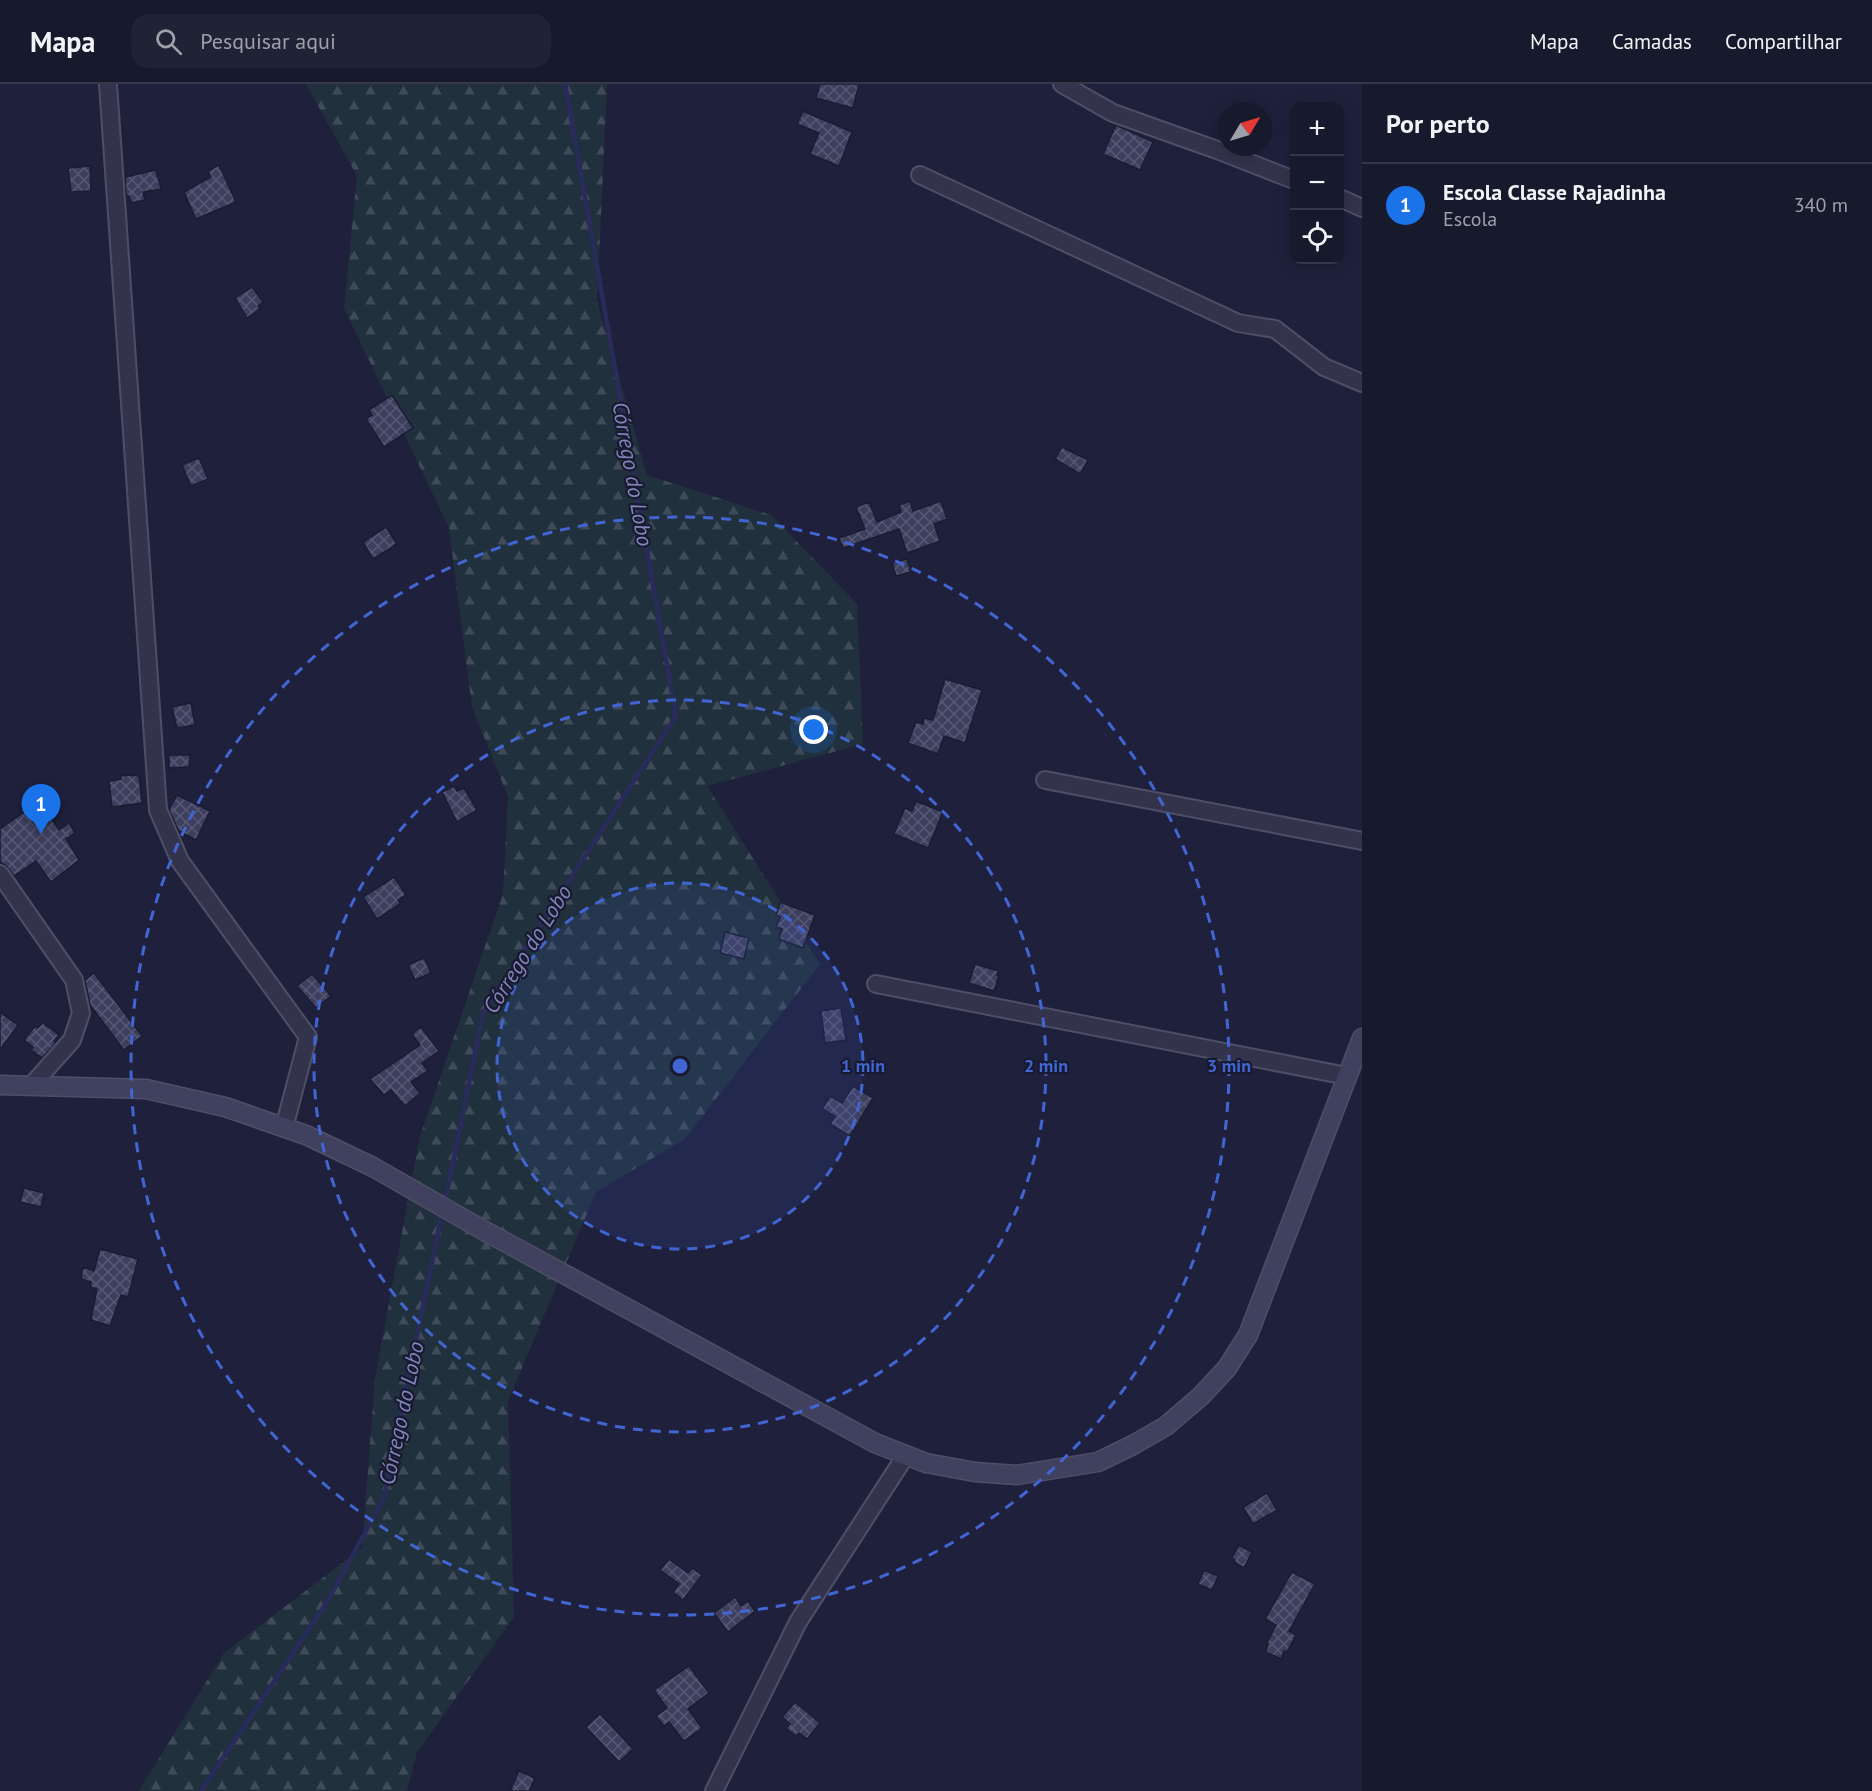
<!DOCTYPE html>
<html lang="pt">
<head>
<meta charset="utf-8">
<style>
  body { margin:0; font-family:"PT Sans",sans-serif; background:#202235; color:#f1f3f6 }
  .controls { position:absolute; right:18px; top:18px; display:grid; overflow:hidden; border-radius:12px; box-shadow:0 3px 15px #0003 }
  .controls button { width:54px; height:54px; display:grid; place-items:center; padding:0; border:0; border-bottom:2px solid #363849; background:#17192d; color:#f1f3f6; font:30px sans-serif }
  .compass { position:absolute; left:1218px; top:18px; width:54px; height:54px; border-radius:50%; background:#17192d; box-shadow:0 3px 15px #0003; rotate:52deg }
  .you { position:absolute; left:814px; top:646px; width:21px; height:21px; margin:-15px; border:4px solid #fff; border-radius:50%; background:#1a73e8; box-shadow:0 0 0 9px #1a73e833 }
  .badge { display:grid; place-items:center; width:39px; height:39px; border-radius:50%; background:#1a73e8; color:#fff; font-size:20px; font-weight:700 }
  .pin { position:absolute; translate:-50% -50px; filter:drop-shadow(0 2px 3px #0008) }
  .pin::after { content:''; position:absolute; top:32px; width:21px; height:18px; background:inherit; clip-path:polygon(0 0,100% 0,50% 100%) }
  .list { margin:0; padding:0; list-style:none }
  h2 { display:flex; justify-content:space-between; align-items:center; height:78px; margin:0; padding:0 24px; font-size:26px }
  h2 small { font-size:20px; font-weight:400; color:#9ea0aa }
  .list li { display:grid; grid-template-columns:39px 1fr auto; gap:18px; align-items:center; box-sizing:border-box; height:84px; padding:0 24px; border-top:2px solid #363849 }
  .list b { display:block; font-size:22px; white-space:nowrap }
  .list p { margin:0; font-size:20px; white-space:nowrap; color:#9ea0aa }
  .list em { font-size:20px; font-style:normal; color:#9ea0aa }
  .icon { flex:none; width:33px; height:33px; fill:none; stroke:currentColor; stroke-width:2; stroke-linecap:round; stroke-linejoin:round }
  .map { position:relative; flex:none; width:1362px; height:1707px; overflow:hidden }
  header { display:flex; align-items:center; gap:36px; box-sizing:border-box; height:84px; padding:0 30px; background:#17192d; border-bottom:2px solid #363849 }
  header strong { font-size:28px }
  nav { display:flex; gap:33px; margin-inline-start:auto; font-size:21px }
  .search { width:420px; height:54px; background:#202235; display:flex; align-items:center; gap:15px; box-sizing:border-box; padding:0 21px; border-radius:18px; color:#9ea0aa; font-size:22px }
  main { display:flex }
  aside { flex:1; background:#17192d }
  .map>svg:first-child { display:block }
  .forest { fill:url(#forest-firs) }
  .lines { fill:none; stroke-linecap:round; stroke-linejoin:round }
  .stream { stroke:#292b5a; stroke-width:4.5 }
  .building { fill:url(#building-cross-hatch); stroke:#1a1c32; stroke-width:1.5 }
  .street-casing { stroke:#4e4f67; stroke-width:20 }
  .secondary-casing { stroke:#4e4f67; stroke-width:21 }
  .street { stroke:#33344c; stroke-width:16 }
  .secondary { stroke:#40415f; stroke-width:18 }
  .ring { fill:none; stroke:#4166d4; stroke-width:3; stroke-dasharray:10 8 }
  .labels { text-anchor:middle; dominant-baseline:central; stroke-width:4.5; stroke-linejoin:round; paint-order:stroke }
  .water-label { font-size:22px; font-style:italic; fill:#8285bc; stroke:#181a30 }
  .centre { fill:#4166d4; stroke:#181a30; stroke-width:3 }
  .ring-label { font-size:18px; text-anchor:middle; font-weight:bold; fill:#4166d4; stroke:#181a30; stroke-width:4.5; stroke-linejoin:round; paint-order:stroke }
</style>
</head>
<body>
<header>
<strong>Mapa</strong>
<div class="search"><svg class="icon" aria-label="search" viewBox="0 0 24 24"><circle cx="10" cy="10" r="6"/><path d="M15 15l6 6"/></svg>Pesquisar aqui</div>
<nav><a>Mapa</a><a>Camadas</a><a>Compartilhar</a></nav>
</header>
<main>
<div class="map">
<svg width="1362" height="1707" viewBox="0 0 1362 1707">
  <defs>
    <pattern id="forest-firs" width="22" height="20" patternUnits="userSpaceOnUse" patternTransform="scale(1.5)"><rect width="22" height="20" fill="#21303d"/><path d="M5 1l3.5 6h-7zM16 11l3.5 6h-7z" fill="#3f4b58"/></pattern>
    <pattern id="building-cross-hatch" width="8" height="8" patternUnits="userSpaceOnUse" patternTransform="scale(1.5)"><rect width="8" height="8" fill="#3d3f5e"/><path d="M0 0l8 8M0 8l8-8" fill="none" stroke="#565874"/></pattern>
  </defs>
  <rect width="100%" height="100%" fill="#1f213c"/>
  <path class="forest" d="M 306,0 L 607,0 L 597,217 L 647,391 L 771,431 L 857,520 L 863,660 L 707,702 L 820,880 L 685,1055 L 596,1108 L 508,1317 L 514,1533 L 417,1668 L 407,1707 L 139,1707 L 224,1569 L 362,1464 L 375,1294 L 420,1052 L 503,810 L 508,713 L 472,623 L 449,444 L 344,224 L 357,92 Z"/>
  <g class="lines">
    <g class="stream">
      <path d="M 445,1118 L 483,929 L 676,632 L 565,0"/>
      <path d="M 201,1707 L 327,1518 L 384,1414 L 442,1129"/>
    </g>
  </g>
  <g class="building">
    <path d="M 820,0 L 859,0 L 853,24 L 816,14 Z"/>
    <path d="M 803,27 L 852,48 L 839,82 L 810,70 L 819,49 L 797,40 Z"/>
    <path d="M 1116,41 L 1153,58 L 1140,86 L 1103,70 Z"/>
    <path d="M 219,81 L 236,118 L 196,135 L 184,108 L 211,93 L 208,87 Z"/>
    <path d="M 90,82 L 91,107 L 71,108 L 68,84 Z"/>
    <path d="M 156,86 L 161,105 L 143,108 L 145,116 L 131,119 L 129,112 L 126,112 L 125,93 Z"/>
    <path d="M 252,203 L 263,218 L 258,222 L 260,225 L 247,234 L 235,214 Z"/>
    <path d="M 392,311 L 413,344 L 384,363 L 366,335 L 372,331 L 369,326 Z"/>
    <path d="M 1062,363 L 1088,376 L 1080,390 L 1055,375 Z"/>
    <path d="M 199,374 L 208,395 L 191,402 L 182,381 Z"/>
    <path d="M 910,417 L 913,427 L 941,417 L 947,435 L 934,440 L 940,457 L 907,469 L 899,445 L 843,464 L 839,454 L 865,445 L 856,423 L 869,418 L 877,438 L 901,428 L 899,421 Z"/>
    <path d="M 386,443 L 397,460 L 373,475 L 363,458 Z"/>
    <path d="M 907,475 L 911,488 L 896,492 L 892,479 Z"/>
    <path d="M 945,595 L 982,606 L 965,659 L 944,652 L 938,670 L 908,659 L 916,638 L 923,640 L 924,634 L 933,636 Z"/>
    <path d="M 191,619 L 195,641 L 177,644 L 172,623 Z"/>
    <path d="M 169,671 L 190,671 L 189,683 L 169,684 Z"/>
    <path d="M 131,691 L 139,692 L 142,719 L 112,723 L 109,697 L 121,695 L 121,692 Z"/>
    <path d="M 454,702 L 457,707 L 464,704 L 477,726 L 457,738 L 442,708 Z"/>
    <path d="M 177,711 L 210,727 L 196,756 L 179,747 L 169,726 Z"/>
    <path d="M 40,717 L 59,746 L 69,739 L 75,749 L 66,755 L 79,776 L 51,798 L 36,777 L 14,792 L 8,784 L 0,777 L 0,745 Z"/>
    <path d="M 916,717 L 943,728 L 928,764 L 894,750 L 905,724 L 912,727 Z"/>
    <path d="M 394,793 L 406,811 L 398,816 L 400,820 L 377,835 L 363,813 Z"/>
    <path d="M 780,818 L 815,831 L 803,864 L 779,855 L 782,845 L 776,843 L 780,833 L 776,831 Z"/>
    <path d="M 725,848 L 749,854 L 744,875 L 720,869 Z"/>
    <path d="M 424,874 L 431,889 L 415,896 L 408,881 Z"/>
    <path d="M 975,880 L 998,887 L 997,891 L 999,892 L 994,907 L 969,899 Z"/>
    <path d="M 94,889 L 142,952 L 124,966 L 90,921 L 85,896 Z"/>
    <path d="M 312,890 L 331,912 L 316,924 L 297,902 Z"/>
    <path d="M 841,924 L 846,956 L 825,959 L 821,927 Z"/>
    <path d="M 0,928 L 18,941 L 0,966 Z"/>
    <path d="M 43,939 L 59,951 L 54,957 L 56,959 L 42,974 L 31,966 L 33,963 L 24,956 L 35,942 L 37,944 Z"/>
    <path d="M 421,943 L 439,967 L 422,979 L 428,987 L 411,998 L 420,1009 L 405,1022 L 391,1006 L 384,1011 L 370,995 L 420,961 L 412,950 Z"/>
    <path d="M 853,1002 L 873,1014 L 850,1052 L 830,1040 L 835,1032 L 822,1025 L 830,1012 L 842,1019 Z"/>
    <path d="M 24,1104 L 44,1109 L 41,1123 L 20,1118 Z"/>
    <path d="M 100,1165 L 138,1175 L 128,1213 L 121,1211 L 110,1242 L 91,1236 L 97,1205 L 90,1203 L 91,1198 L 81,1195 L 83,1183 L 94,1187 Z"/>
    <path d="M 1267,1409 L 1277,1426 L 1253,1440 L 1243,1423 Z"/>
    <path d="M 1239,1461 L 1252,1468 L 1244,1484 L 1234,1478 L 1235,1476 L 1232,1473 Z"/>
    <path d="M 669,1475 L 688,1489 L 692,1484 L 702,1491 L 683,1516 L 673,1508 L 679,1500 L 660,1486 Z"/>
    <path d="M 1204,1486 L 1218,1492 L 1212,1506 L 1198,1500 Z"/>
    <path d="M 1292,1488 L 1315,1500 L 1289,1547 L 1296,1551 L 1287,1568 L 1284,1567 L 1281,1575 L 1266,1568 L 1268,1560 L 1267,1559 L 1276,1541 L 1265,1535 Z"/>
    <path d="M 735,1513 L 741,1522 L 748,1517 L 755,1527 L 728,1548 L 714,1529 Z"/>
    <path d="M 689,1582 L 709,1609 L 688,1625 L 702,1644 L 684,1657 L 669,1638 L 664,1642 L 656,1632 L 667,1624 L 654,1606 Z"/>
    <path d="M 795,1618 L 820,1639 L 807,1655 L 799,1649 L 796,1652 L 786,1644 L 790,1640 L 782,1633 Z"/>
    <path d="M 600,1630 L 633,1665 L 619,1678 L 586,1643 Z"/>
    <path d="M 519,1687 L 535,1694 L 529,1707 L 510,1707 Z"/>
  </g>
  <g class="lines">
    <defs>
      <g id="street">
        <path d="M 108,0 L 158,726 L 180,777 L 308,953 L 284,1044"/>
        <path d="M 1062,0 L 1113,29 L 1217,66 L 1294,96"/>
        <path d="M 920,91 L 1238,239 L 1275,245 L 1324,283 L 1362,299"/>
        <path d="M 1340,114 L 1362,124"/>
        <path d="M 1045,696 L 1362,757"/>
        <path d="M 0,790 L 74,896 L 81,929 L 72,956 L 32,1001"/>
        <path d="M 876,900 L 1347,992"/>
        <path d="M 714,1707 L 798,1538 L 906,1371"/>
      </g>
      <path id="secondary" d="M 0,1001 L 146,1005 L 225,1023 L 306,1051 L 373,1083 L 483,1146 L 875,1359 L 926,1379 L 975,1388 L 1017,1391 L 1098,1378 L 1133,1361 L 1166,1342 L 1201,1312 L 1227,1284 L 1248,1251 L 1362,954"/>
    </defs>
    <use href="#street" class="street-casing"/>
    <use href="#secondary" class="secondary-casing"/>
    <use href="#street" class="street"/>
    <use href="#secondary" class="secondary"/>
  </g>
  <circle cx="680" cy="982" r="183" fill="#4166d4" fill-opacity=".12"/>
  <g class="ring">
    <circle cx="680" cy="982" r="183"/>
    <circle cx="680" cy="982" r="366"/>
    <circle cx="680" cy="982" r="549"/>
  </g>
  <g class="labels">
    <g class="water-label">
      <text transform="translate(633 390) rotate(80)">Córrego do Lobo</text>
      <text transform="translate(527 865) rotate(-58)">Córrego do Lobo</text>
      <text transform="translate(401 1329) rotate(-78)">Córrego do Lobo</text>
    </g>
  </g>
  <circle cx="680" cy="982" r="9" class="centre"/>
  <g class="ring-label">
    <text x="863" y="988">1 min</text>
    <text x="1046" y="988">2 min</text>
    <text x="1229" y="988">3 min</text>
  </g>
</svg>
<div class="controls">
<button>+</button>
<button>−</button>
<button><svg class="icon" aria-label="locate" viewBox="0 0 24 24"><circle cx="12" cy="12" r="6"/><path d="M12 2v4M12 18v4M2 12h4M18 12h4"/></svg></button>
</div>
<svg class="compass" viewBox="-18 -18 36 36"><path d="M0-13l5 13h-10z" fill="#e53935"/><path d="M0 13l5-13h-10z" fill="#9ea0aa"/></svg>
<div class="you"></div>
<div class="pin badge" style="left:41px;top:750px">1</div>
</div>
<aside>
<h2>Por perto<small></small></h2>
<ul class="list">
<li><span class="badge">1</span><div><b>Escola Classe Rajadinha</b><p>Escola</p></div><em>340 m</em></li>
</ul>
</aside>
</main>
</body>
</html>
